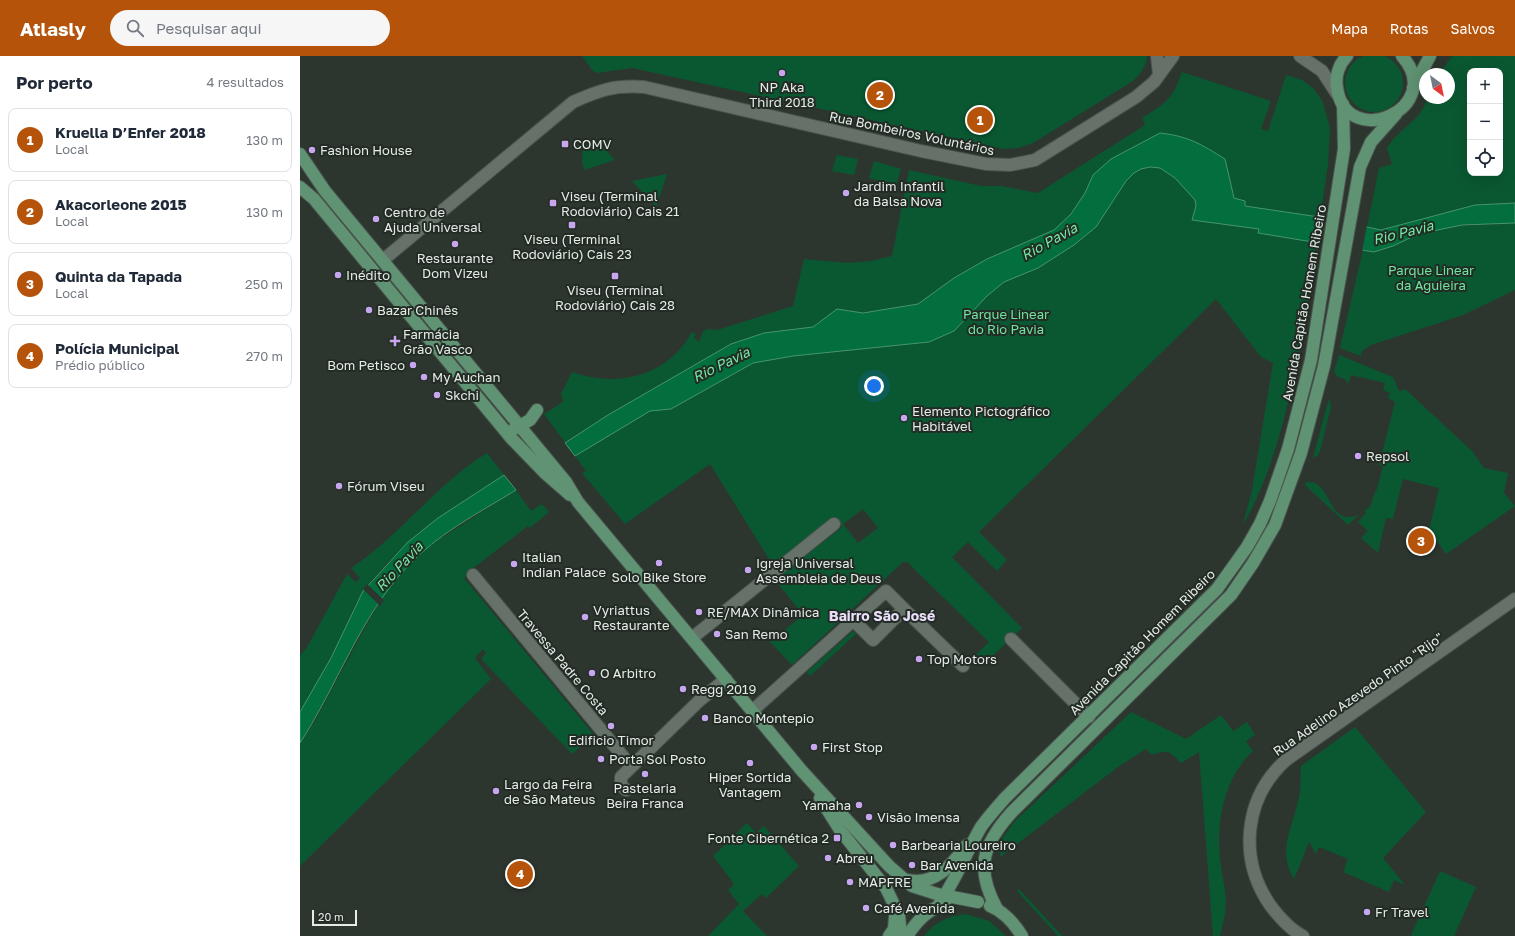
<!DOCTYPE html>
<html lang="pt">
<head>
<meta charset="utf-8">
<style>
  body { margin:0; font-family:"Golos Text",sans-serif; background:#f6f6f7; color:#1f2937 }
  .controls { position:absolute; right:12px; top:12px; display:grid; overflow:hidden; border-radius:8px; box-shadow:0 4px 16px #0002 }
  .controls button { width:36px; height:36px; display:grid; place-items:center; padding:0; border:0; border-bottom:1px solid #e0e1e3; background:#fff; color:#1f2937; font:20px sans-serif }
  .compass { position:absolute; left:1119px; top:12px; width:36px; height:36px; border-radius:50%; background:#fff; box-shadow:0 4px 16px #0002; rotate:147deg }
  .scale { position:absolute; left:12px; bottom:10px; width:45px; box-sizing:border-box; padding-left:4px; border:2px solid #e5ebe7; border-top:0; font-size:11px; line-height:14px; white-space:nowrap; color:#e5ebe7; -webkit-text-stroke:3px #222c25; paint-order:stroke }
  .you { position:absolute; left:574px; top:330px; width:14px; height:14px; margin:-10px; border:3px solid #fff; border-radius:50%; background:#1a73e8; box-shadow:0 0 0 6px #1a73e833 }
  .badge { display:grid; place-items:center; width:26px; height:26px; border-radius:50%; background:#b45309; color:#fff; font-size:13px; font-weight:700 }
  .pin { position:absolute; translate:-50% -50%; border:2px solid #fff; box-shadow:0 1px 4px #0006 }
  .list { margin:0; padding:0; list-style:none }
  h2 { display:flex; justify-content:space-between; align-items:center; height:52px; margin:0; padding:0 16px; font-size:17px }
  h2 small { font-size:13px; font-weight:400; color:#747a83 }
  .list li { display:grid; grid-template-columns:26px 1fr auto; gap:12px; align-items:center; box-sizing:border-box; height:64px; margin:0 8px 8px; padding:0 8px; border:1px solid #e0e1e3; border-radius:8px }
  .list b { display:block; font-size:15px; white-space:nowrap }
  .list p { margin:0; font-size:13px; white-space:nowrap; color:#747a83 }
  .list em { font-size:13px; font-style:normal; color:#747a83 }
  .icon { flex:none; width:22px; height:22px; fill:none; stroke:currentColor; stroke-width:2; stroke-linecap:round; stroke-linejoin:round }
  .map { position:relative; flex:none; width:1215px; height:880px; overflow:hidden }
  header { display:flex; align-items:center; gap:24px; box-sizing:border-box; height:56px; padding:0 20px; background:#b45309; color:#fff }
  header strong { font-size:19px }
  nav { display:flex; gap:22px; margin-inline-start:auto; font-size:14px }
  .search { width:280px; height:36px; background:#f6f6f7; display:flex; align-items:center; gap:10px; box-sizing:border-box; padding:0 14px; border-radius:22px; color:#747a83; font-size:15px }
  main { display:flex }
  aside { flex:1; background:#fff }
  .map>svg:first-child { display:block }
  .green { fill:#0a5832; fill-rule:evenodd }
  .water { fill:#036e3e; stroke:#479471 }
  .pier { fill:#2c362f }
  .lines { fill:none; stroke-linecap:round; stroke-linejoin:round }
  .minor-casing { stroke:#4a534d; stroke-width:14 }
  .major-casing { stroke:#4a534d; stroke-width:14 }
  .minor { stroke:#657169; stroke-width:12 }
  .major { stroke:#609373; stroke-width:12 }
  .poi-dot { fill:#c8a6ef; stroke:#222c25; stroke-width:1.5 }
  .labels { text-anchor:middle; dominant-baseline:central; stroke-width:4; stroke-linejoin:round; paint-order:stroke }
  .poi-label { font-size:13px; fill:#e5ebe7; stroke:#222c25; text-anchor:start }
  .street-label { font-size:13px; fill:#e5ebe7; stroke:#222c25 }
  .park-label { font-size:13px; fill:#70e49f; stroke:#222c25 }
  .water-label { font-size:14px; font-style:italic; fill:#75e9a3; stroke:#222c25 }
  .neighbourhood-label { font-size:14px; font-weight:bold; fill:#eadefa; stroke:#222c25 }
</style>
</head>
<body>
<header>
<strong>Atlasly</strong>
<div class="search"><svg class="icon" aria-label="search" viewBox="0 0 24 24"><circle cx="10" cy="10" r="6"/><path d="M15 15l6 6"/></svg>Pesquisar aqui</div>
<nav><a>Mapa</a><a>Rotas</a><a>Salvos</a></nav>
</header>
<main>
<aside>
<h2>Por perto<small>4 resultados</small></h2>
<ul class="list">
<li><span class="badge">1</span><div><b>Kruella D’Enfer 2018</b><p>Local</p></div><em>130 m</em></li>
<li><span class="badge">2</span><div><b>Akacorleone 2015</b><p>Local</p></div><em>130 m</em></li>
<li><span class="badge">3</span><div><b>Quinta da Tapada</b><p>Local</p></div><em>250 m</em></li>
<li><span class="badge">4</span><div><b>Polícia Municipal</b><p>Prédio público</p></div><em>270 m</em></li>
</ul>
</aside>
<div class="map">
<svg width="1215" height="880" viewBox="0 0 1215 880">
  <rect width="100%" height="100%" fill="#2c362f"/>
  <g class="green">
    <circle cx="1074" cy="27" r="29"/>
    <path d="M 282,0 L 847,0 C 846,10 841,18 833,25 L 733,87 L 718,92 L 704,93 L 332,12 L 297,17 L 293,15 Z"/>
    <path d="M 1152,0 L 1215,0 L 1215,147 L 1175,149 L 1081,174 L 1067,171 L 1079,112 L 1092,108 L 1087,92 C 1100,71 1118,68 1128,42 L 1149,42 L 1149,18 L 1139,18 ZM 1170,15 L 1200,15 L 1200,117 L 1170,117 Z"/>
    <path d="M 882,16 L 971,45 L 961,73 L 968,75 L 986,19 L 1002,24 L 1013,32 L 1022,44 L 1030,72 L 1028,108 L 1012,220 L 1010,220 L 1007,238 L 1009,239 C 995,317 982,400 943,469 L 952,434 L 973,307 L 961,301 L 916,243 L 679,476 L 707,504 L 697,515 L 668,486 L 652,501 L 722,572 L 684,608 L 675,600 L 689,586 L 607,506 L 603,506 L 492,609 L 470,586 L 503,559 L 475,524 L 542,471 L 535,461 L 465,514 L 462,510 L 469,503 L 410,408 L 325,468 L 282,417 L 286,415 L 244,358 L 263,346 L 261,338 L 272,316 C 317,332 367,321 392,276 L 396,278 L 394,282 L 399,286 L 403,275 L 408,273 L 417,274 L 493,250 L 504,203 L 548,207 L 571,205 L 592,200 L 609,114 L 681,130 L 701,130 L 738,137 L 845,69 L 842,62 C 866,47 873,43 882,16 ZM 563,453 L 578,472 L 558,487 L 543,468 Z"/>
    <path d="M 295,82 L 315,104 L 284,114 L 282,105 L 283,92 Z"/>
    <path d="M 537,99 L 558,103 L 554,119 L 532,115 Z"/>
    <path d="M 574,105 L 601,113 L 596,129 L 569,122 Z"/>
    <path d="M 367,118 L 356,151 L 332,125 Z"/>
    <path d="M 1215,167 L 1215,234 L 1163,259 L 1071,289 L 1062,295 L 1061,300 L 1040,292 L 1063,194 C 1084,199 1098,186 1117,178 C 1148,167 1183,170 1215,167 Z"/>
    <path d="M 1039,299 L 1093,321 L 1099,335 L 1105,333 L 1172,395 L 1184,412 L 1208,417 L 1204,437 L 1215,450 L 1146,498 L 1129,474 L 1139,432 L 1103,423 L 1093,463 L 1086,462 L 1078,497 L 1061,482 L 1068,475 L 1058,466 L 1066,457 L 1065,454 L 1070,451 L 1075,436 L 1076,436 L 1083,411 L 1079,409 L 1095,346 L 1088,342 L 1090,337 L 1083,334 L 1085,327 L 1051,319 L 1048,328 L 1045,323 L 1038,321 L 1034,316 Z"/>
    <path d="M 1029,342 L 1031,351 L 1020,395 L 1017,400 L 1013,402 Z"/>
    <path d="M 187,397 L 204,419 C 153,452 102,484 64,534 C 53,550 46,572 37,589 C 26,612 13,634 0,656 L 0,599 L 6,593 L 47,518 L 56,526 L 60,522 L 51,512 C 101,479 136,428 187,397 Z"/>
    <path d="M 1006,426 C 1010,426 1015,426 1018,429 C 1032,440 1033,471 1060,458 L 1048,469 L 1005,429 Z"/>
    <path d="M 216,434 L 231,455 L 242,448 L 249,456 L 230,472 L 228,470 L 167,517 L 168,518 L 164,522 L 294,679 L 272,698 L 181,603 L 186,597 L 183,593 L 175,602 L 191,623 L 0,810 L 0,687 L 15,665 L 67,568 L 85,538 L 107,511 L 129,490 Z"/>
    <path d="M 553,575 L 556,578 L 510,620 L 507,616 Z"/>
    <path d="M 831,656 L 886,683 L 921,659 L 933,675 L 947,666 L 955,679 L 946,685 L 953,695 C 925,721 916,764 920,802 C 921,816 925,830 926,844 C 926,856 923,868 920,880 L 913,880 L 899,696 L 881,707 C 869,695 869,693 852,699 L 846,693 L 818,711 L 700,801 L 701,784 L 714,766 Z"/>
    <path d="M 1055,671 L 1126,756 L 1083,802 L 1105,829 L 1094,824 L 1089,836 L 1043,816 L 1048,803 L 1019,791 L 1016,798 L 1009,786 L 994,823 C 975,791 996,767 1000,735 C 1001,727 1000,718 1001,710 Z"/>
    <path d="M 447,767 L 456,777 L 464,770 L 499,810 L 466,842 L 462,838 L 443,855 L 467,880 L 408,880 L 439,848 L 428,834 L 434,828 L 413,800 Z"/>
    <path d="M 1140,815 L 1176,831 L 1154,880 L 1112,880 L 1111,879 Z"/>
    <path d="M 719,833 L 762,880 L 758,880 L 717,835 Z"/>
    <path d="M 666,858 L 689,865 L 706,880 L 624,880 C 635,866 648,860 666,858 Z"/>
  </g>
  <g class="water">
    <path d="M 860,77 C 888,80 901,88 925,103 L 934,142 L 945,145 L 945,150 L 1019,161 L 1081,174 L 1175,149 L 1215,147 L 1215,167 L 1162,169 L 1118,178 L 1093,190 L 1074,196 L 958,177 L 959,173 L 892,164 L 896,150 L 895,144 L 875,122 L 860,112 L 850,111 L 841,113 L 834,117 L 826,125 L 796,171 L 774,189 L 738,212 L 704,226 L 687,240 L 654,275 L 629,286 L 493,300 L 453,307 L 371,353 L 350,355 L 275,400 L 265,387 L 308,359 L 431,288 L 464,277 L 513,271 L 537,253 L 563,257 L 618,248 L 654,222 L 687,203 L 754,174 L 771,158 L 785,137 L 793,119 L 811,103 Z"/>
    <path d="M 204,419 L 216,434 C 179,457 137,478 107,511 C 60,561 37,630 0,687 L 0,656 L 31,602 L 63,535 L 108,486 L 138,462 Z"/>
  </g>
  <g class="pier">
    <path d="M 1020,159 L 1067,169 L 1062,196 L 1015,188 Z"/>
    <path d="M 67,528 L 84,544 L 80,550 L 63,533 Z"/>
  </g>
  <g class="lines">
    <defs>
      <g id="minor">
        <path d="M 857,0 L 859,18"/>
        <path d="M 1000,0 L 1022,15 L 1037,38"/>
        <path d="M 83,204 L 273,46 C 300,34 314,29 344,31 L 621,95 L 686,108 L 710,109 L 735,104 L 836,41 L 854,26 L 873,0"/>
        <path d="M 173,519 L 331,710"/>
        <path d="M 604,553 L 663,610"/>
        <path d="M 392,582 L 534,468"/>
        <path d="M 711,583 L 789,661"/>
        <path d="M 452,655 L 586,535 L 604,553 L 573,584 L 554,565"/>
        <path d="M 326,734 L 321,729 L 321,721 L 400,644 L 426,623"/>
        <path d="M 1003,880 C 989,873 979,861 970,849 C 938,802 944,742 986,704 L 1215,543"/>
      </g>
      <g id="major">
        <path d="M 1047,0 C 1039,8 1035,20 1037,31 C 1045,97 1148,52 1102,0"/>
        <path d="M 1113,32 L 1130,0"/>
        <path d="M 0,98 L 25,135 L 266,426 L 278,446 L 502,715 L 589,810 L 612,830 L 637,838 L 678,846"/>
        <path d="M 0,131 L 14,143 L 211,382 L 246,418 L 270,439"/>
        <path d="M 214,373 L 230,364 L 237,354"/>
        <path d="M 520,742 L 540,774 L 586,832 L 599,859 L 601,880"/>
        <path d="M 608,824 C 636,830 652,808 667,789"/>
        <path d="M 638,850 C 655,825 666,797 681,771 C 688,761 697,751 705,742 L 917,533 L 947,491 L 960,468 L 970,445 L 988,393 L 1011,304 L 1044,93 L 1043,48"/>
        <path d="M 690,850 C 705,856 714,867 722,880"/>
        <path d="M 697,853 C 675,813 682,789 712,756 L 931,539 L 953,507 L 975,469 L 1001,397 L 1024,310 L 1060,111 L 1071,86 L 1096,58"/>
        <path d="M 589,880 L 594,873 L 595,860"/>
        <path d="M 607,880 C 617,865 628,853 645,848"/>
      </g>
    </defs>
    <use href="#minor" class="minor-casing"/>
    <use href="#major" class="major-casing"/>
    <use href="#minor" class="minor"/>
    <use href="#major" class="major"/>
  </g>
  <g class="poi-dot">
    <circle cx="482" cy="17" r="4"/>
    <rect x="261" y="84" width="8" height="8" rx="2"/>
    <circle cx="12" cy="94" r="4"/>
    <circle cx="546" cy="137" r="4"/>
    <rect x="249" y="143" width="8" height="8" rx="2"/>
    <circle cx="76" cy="163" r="4"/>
    <rect x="268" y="165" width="8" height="8" rx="2"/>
    <circle cx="155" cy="188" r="4"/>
    <circle cx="38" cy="219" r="4"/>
    <rect x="311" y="216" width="8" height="8" rx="2"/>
    <circle cx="69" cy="254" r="4"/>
    <path d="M93 279h4v4h4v4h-4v4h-4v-4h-4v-4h4z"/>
    <circle cx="113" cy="309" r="4"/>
    <circle cx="124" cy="321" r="4"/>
    <circle cx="137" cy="339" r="4"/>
    <circle cx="604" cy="362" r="4"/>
    <circle cx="1058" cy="400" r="4"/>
    <circle cx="39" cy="430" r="4"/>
    <circle cx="359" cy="507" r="4"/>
    <circle cx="214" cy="508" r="4"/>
    <circle cx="448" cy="514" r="4"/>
    <circle cx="399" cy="556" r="4"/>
    <circle cx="285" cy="561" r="4"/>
    <circle cx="417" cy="578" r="4"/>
    <circle cx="619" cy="603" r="4"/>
    <circle cx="292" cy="617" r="4"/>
    <circle cx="383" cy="633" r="4"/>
    <circle cx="405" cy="662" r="4"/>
    <circle cx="311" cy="670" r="4"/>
    <circle cx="514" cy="691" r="4"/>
    <circle cx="301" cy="703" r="4"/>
    <circle cx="450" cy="707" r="4"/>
    <circle cx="345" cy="718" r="4"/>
    <circle cx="196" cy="735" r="4"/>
    <circle cx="559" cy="749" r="4"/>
    <circle cx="569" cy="761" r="4"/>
    <rect x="533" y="778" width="8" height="8" rx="2"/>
    <circle cx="593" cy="789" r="4"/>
    <circle cx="528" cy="802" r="4"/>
    <circle cx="612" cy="809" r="4"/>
    <circle cx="550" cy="826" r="4"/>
    <circle cx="566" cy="852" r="4"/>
    <circle cx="1067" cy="856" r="4"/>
  </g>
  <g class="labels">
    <g class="poi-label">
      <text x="482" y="31" text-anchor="middle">NP Aka<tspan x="482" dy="15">Third 2018</tspan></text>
      <text x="273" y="88">COMV</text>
      <text x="20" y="94">Fashion House</text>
      <text x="554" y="130">Jardim Infantil<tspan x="554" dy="15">da Balsa Nova</tspan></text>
      <text x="261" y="140">Viseu (Terminal<tspan x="261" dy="15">Rodoviário) Cais 21</tspan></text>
      <text x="84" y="156">Centro de<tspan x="84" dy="15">Ajuda Universal</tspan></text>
      <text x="272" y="183" text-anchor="middle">Viseu (Terminal<tspan x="272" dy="15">Rodoviário) Cais 23</tspan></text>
      <text x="155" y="202" text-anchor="middle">Restaurante<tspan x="155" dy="15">Dom Vizeu</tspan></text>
      <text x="46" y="219">Inédito</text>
      <text x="315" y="234" text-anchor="middle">Viseu (Terminal<tspan x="315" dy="15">Rodoviário) Cais 28</tspan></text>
      <text x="77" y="254">Bazar Chinês</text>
      <text x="103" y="278">Farmácia<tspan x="103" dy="15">Grão Vasco</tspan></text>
      <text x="105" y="309" text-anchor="end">Bom Petisco</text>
      <text x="132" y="321">My Auchan</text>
      <text x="145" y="339">Skchi</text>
      <text x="612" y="355">Elemento Pictográfico<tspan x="612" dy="15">Habitável</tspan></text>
      <text x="1066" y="400">Repsol</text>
      <text x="47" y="430">Fórum Viseu</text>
      <text x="222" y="501">Italian<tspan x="222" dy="15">Indian Palace</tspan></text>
      <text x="456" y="507">Igreja Universal<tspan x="456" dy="15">Assembleia de Deus</tspan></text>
      <text x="359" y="521" text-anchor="middle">Solo Bike Store</text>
      <text x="293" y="554">Vyriattus<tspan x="293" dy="15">Restaurante</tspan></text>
      <text x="407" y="556">RE/MAX Dinâmica</text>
      <text x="425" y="578">San Remo</text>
      <text x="627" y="603">Top Motors</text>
      <text x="300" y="617">O Arbitro</text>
      <text x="391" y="633">Regg 2019</text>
      <text x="413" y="662">Banco Montepio</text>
      <text x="311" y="684" text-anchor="middle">Edificio Timor</text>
      <text x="522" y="691">First Stop</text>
      <text x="309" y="703">Porta Sol Posto</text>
      <text x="450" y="721" text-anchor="middle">Hiper Sortida<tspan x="450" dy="15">Vantagem</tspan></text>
      <text x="204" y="728">Largo da Feira<tspan x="204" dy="15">de São Mateus</tspan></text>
      <text x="345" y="732" text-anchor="middle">Pastelaria<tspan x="345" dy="15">Beira Franca</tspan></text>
      <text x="551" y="749" text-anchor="end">Yamaha</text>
      <text x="577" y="761">Visão Imensa</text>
      <text x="529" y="782" text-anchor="end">Fonte Cibernética 2</text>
      <text x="601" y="789">Barbearia Loureiro</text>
      <text x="536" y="802">Abreu</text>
      <text x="620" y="809">Bar Avenida</text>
      <text x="558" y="826">MAPFRE</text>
      <text x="574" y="852">Café Avenida</text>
      <text x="1075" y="856">Fr Travel</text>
    </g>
    <g class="street-label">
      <text transform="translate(612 77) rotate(12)">Rua Bombeiros Voluntários</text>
      <text transform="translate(1004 247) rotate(-80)">Avenida Capitão Homem Ribeiro</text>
      <text transform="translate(842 586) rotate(-45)">Avenida Capitão Homem Ribeiro</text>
      <text transform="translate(263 606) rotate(50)">Travessa Padre Costa</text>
      <text transform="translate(1058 638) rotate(-35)">Rua Adelino Azevedo Pinto "Rijo"</text>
    </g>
    <g class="park-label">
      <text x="1131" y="214">Parque Linear<tspan x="1131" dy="15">da Aguieira</tspan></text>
      <text x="706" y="258">Parque Linear<tspan x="706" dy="15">do Rio Pavia</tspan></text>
    </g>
    <g class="water-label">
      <text transform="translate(1103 176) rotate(-14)">Rio Pavia</text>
      <text transform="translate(749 185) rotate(-29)">Rio Pavia</text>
      <text transform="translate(421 308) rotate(-26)">Rio Pavia</text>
      <text transform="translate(99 510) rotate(-47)">Rio Pavia</text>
    </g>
    <g class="neighbourhood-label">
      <text x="582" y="559">Bairro São José</text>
    </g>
  </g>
</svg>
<div class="controls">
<button>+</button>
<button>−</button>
<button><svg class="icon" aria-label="locate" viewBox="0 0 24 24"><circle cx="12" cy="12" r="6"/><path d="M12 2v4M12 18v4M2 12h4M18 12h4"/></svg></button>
</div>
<svg class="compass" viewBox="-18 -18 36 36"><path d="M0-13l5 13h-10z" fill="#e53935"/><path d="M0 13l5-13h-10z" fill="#747a83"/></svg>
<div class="scale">20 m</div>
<div class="you"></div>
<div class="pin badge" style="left:680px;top:64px">1</div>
<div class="pin badge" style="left:580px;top:39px">2</div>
<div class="pin badge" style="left:1121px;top:485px">3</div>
<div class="pin badge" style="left:220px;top:818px">4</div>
</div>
</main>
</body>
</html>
